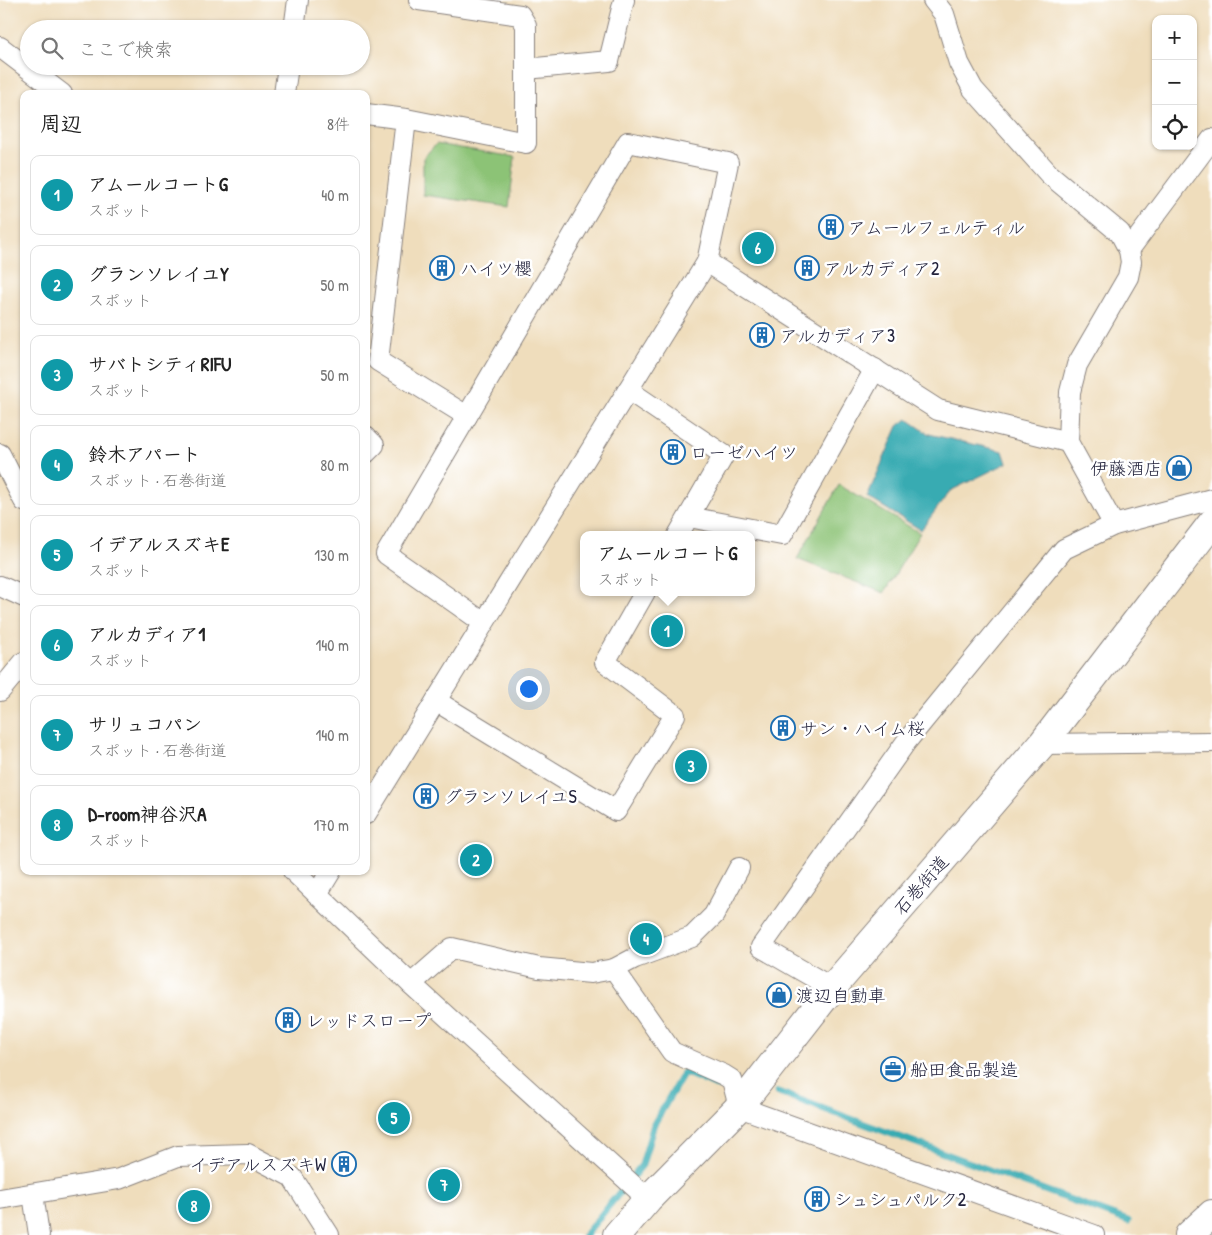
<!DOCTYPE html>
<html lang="ja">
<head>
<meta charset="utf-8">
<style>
  body { margin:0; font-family:"Patrick Hand","Klee One",sans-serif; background:#f6f6f6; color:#222 }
  .controls { position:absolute; right:15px; top:15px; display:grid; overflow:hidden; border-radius:10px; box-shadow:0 1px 4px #0004 }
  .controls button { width:45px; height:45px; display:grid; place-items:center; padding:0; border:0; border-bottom:1px solid #e0e0e0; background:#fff; color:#222; font:25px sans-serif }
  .you { position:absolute; left:528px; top:688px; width:18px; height:18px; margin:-12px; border:4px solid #fff; border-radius:50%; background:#1a73e8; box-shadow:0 0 0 8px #1a73e833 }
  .badge { display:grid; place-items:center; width:32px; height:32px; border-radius:50%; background:#b45309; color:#fff; font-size:16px; font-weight:700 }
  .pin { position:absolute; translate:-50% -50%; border:2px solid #fff; box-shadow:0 1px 5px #0006 }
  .popup { position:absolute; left:580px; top:531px; width:175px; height:65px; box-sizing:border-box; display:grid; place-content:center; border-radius:10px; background:#fff; filter:drop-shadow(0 1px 4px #0005); font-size:16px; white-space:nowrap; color:#767676 }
  .popup b { font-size:19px; color:#222 }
  .popup::after { content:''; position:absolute; left:50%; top:100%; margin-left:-10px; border:10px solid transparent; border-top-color:#fff }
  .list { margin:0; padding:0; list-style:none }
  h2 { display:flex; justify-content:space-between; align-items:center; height:65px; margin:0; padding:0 20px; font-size:21px }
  h2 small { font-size:16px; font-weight:400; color:#767676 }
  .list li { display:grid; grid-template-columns:32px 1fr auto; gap:15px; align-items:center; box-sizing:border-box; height:80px; margin:0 10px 10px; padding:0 10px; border:1px solid #e0e0e0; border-radius:10px }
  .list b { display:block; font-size:19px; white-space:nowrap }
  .list p { margin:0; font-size:16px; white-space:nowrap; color:#767676 }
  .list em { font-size:16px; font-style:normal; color:#767676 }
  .icon { flex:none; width:28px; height:28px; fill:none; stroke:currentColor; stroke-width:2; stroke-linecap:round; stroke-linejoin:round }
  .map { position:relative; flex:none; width:1212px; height:1235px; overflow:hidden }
  .search { position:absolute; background:#fff; box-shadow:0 1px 4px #0004; left:20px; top:20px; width:350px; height:55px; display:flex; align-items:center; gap:12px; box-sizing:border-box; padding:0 18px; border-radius:28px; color:#767676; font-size:19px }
  .panel { position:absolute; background:#fff; box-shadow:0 1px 4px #0004; left:20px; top:90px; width:350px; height:785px; border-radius:10px }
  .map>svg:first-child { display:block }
  .green { fill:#8cc376; stroke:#577258 }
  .water { fill:#39abb2; stroke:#2e6676 }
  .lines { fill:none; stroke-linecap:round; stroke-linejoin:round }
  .stream { stroke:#39abb2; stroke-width:7 }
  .street-casing { stroke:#88807c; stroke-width:22 }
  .secondary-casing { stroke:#88807c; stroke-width:30 }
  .primary-casing { stroke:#88807c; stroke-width:30 }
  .street { stroke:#fff; stroke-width:20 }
  .secondary { stroke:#fff; stroke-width:28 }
  .primary { stroke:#fff; stroke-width:28 }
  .labels { text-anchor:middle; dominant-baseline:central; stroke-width:5; stroke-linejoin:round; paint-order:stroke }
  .poi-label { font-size:18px; fill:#22223b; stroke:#fff; text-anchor:start }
  .street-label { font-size:18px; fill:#22223b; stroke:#fff }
</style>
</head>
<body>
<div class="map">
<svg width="1212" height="1235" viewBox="0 0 1212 1235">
  <rect width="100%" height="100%" fill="#fff"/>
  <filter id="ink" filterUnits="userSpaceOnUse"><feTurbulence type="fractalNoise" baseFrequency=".02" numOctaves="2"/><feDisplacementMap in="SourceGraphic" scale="10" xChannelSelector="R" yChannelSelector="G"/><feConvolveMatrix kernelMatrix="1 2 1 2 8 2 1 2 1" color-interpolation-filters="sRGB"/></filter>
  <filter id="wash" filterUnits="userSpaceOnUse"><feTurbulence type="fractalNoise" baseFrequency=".0096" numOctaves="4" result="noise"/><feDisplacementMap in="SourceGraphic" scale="20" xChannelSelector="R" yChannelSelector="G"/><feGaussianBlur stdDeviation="1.12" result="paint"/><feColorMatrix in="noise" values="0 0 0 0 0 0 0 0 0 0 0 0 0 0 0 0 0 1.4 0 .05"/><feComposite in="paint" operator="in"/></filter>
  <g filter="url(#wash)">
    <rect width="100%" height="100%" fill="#efddbc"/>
    <g class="green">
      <path d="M 436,144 L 515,157 L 509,207 L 423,195 L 423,158 Z"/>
      <path d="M 839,485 L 920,533 L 884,593 L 797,559 Z"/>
    </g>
    <path class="water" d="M 907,419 L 929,434 L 1003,451 L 1007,463 L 950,491 L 921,530 L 867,497 L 898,426 Z"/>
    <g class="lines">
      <g class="stream">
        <path d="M 778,1092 L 1128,1221"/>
        <path d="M 585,1235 L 642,1165 L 654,1124 L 684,1072 L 717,1086"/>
      </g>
    </g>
  </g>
  <g filter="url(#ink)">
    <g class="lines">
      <defs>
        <g id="street">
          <path d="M 933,0 L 944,14 L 959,63 L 973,89 L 1049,174 L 1120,233 L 1129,250 L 1131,262 L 1128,277 L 1077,365 L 1070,392 L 1068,442 L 1114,525"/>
          <path d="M 294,29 L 298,0"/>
          <path d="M 0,47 L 62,94"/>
          <path d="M 526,69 L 609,61 L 624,0"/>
          <path d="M 284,94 L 288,66"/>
          <path d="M 366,114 L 406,119 L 526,143 L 526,25 L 520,15 L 419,0"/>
          <path d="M 406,119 L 378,361 L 467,416"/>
          <path d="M 1129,250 L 1212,139"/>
          <path d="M 707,262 L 938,410 L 1068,442"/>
          <path d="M 628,390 L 724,455 L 678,535"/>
          <path d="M 366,437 L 374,445 L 366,453"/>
          <path d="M 0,454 L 24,501"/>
          <path d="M 689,517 L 782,535 L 875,369"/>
          <path d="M 0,586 L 24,597"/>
          <path d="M 0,691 L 24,662"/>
          <path d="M 436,701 L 616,811 L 675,715 L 605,662 L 645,592"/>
          <path d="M 1042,744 L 1212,742"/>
          <path d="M 366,814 L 707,262 L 728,163 L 628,142 L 386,554 L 484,623"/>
          <path d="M 293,871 L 411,984 L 648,1199"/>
          <path d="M 317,894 L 331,871"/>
          <path d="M 614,969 L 672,1052 L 724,1075 L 732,1080 L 739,1107 L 1094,1235"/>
          <path d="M 411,984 L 452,948 L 539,968 L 591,973 L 614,969 L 635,958 L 692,937 L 714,915 L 739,868"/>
          <path d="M 832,988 L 761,947 L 906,742 L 1064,549 L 1114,525 L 1212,499"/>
          <path d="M 33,1194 L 39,1235"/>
          <path d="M 0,1199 L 119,1179 L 178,1156 L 248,1154 L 292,1177 L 329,1235"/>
        </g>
        <path id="secondary" d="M 617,1235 L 648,1199 L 739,1107 L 832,988 L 1042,744 L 1212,523"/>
        <path id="primary" d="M 1189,1235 L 1212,1214"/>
      </defs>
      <use href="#street" class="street-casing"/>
      <use href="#secondary" class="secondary-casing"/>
      <use href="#primary" class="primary-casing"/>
      <use href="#street" class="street"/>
      <use href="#secondary" class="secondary"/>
      <use href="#primary" class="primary"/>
    </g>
  </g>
  <defs>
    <symbol id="building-ring" viewBox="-11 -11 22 22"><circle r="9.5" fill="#fff" stroke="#1f6fb2" stroke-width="1.5"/><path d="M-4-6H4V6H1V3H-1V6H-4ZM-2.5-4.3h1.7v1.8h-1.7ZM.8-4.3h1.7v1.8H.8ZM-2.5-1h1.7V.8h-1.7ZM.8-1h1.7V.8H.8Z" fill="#1f6fb2"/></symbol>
    <symbol id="shop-ring" viewBox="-11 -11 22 22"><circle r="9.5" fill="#fff" stroke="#1f6fb2" stroke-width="1.5"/><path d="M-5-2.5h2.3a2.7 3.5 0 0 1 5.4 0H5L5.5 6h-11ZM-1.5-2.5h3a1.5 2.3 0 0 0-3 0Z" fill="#1f6fb2"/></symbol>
    <symbol id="office-ring" viewBox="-11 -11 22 22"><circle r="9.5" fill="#fff" stroke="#1f6fb2" stroke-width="1.5"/><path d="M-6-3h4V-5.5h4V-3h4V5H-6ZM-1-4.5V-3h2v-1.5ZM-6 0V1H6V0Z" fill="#1f6fb2"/></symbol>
  </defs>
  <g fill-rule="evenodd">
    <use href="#building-ring" x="817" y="213" width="28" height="28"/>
    <use href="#building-ring" x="428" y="254" width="28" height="28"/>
    <use href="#building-ring" x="793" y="254" width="28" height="28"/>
    <use href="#building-ring" x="748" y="321" width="28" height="28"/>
    <use href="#building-ring" x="659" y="438" width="28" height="28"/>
    <use href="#shop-ring" x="1165" y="454" width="28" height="28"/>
    <use href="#building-ring" x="769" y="714" width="28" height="28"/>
    <use href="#building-ring" x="412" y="782" width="28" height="28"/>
    <use href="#shop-ring" x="765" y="981" width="28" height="28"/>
    <use href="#building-ring" x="274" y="1006" width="28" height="28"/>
    <use href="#office-ring" x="879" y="1055" width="28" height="28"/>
    <use href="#building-ring" x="330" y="1150" width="28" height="28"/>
    <use href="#building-ring" x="803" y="1185" width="28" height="28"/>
  </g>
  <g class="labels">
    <g class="poi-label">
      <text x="848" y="227">アムールフェルティル</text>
      <text x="460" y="268">ハイツ櫻</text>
      <text x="824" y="268">アルカディア2</text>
      <text x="780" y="335">アルカディア3</text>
      <text x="690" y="452">ローゼハイツ</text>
      <text x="1162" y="468" text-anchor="end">伊藤酒店</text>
      <text x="800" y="728">サン・ハイム桜</text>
      <text x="444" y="796">グランソレイユS</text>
      <text x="796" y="995">渡辺自動車</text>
      <text x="306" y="1020">レッドスロープ</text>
      <text x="910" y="1069">船田食品製造</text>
      <text x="326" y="1164" text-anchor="end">イデアルスズキW</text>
      <text x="834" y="1199">シュシュパルク2</text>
    </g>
    <g class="street-label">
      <text transform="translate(921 885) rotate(-49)">石巻街道</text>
    </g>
  </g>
</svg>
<div class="controls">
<button>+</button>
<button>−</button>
<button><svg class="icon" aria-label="locate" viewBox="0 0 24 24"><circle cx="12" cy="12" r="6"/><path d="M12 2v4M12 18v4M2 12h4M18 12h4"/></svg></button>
</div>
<div class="you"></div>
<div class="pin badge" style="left:667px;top:631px;background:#0f9aa8">1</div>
<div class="popup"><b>アムールコートG</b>スポット</div>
<div class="pin badge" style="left:476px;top:860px;background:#0f9aa8">2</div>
<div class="pin badge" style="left:691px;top:766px;background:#0f9aa8">3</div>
<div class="pin badge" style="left:646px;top:939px;background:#0f9aa8">4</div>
<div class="pin badge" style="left:394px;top:1118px;background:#0f9aa8">5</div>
<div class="pin badge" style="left:758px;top:248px;background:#0f9aa8">6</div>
<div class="pin badge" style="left:444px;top:1185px;background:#0f9aa8">7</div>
<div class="pin badge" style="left:194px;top:1206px;background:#0f9aa8">8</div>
<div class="search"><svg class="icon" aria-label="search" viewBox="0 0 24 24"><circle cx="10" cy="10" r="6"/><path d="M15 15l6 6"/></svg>ここで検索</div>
<section class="panel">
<h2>周辺<small>8件</small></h2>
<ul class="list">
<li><span class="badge" style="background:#0f9aa8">1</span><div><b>アムールコートG</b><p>スポット</p></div><em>40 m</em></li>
<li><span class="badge" style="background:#0f9aa8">2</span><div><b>グランソレイユY</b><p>スポット</p></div><em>50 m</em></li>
<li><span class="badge" style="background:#0f9aa8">3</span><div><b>サバトシティRIFU</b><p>スポット</p></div><em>50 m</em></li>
<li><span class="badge" style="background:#0f9aa8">4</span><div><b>鈴木アパート</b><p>スポット · 石巻街道</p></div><em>80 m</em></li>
<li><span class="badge" style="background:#0f9aa8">5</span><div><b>イデアルスズキE</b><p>スポット</p></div><em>130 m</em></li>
<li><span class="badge" style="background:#0f9aa8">6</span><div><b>アルカディア1</b><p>スポット</p></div><em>140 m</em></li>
<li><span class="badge" style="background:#0f9aa8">7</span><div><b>サリュコパン</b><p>スポット · 石巻街道</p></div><em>140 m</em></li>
<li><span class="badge" style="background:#0f9aa8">8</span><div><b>D-room神谷沢A</b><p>スポット</p></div><em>170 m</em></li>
</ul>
</section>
</div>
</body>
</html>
